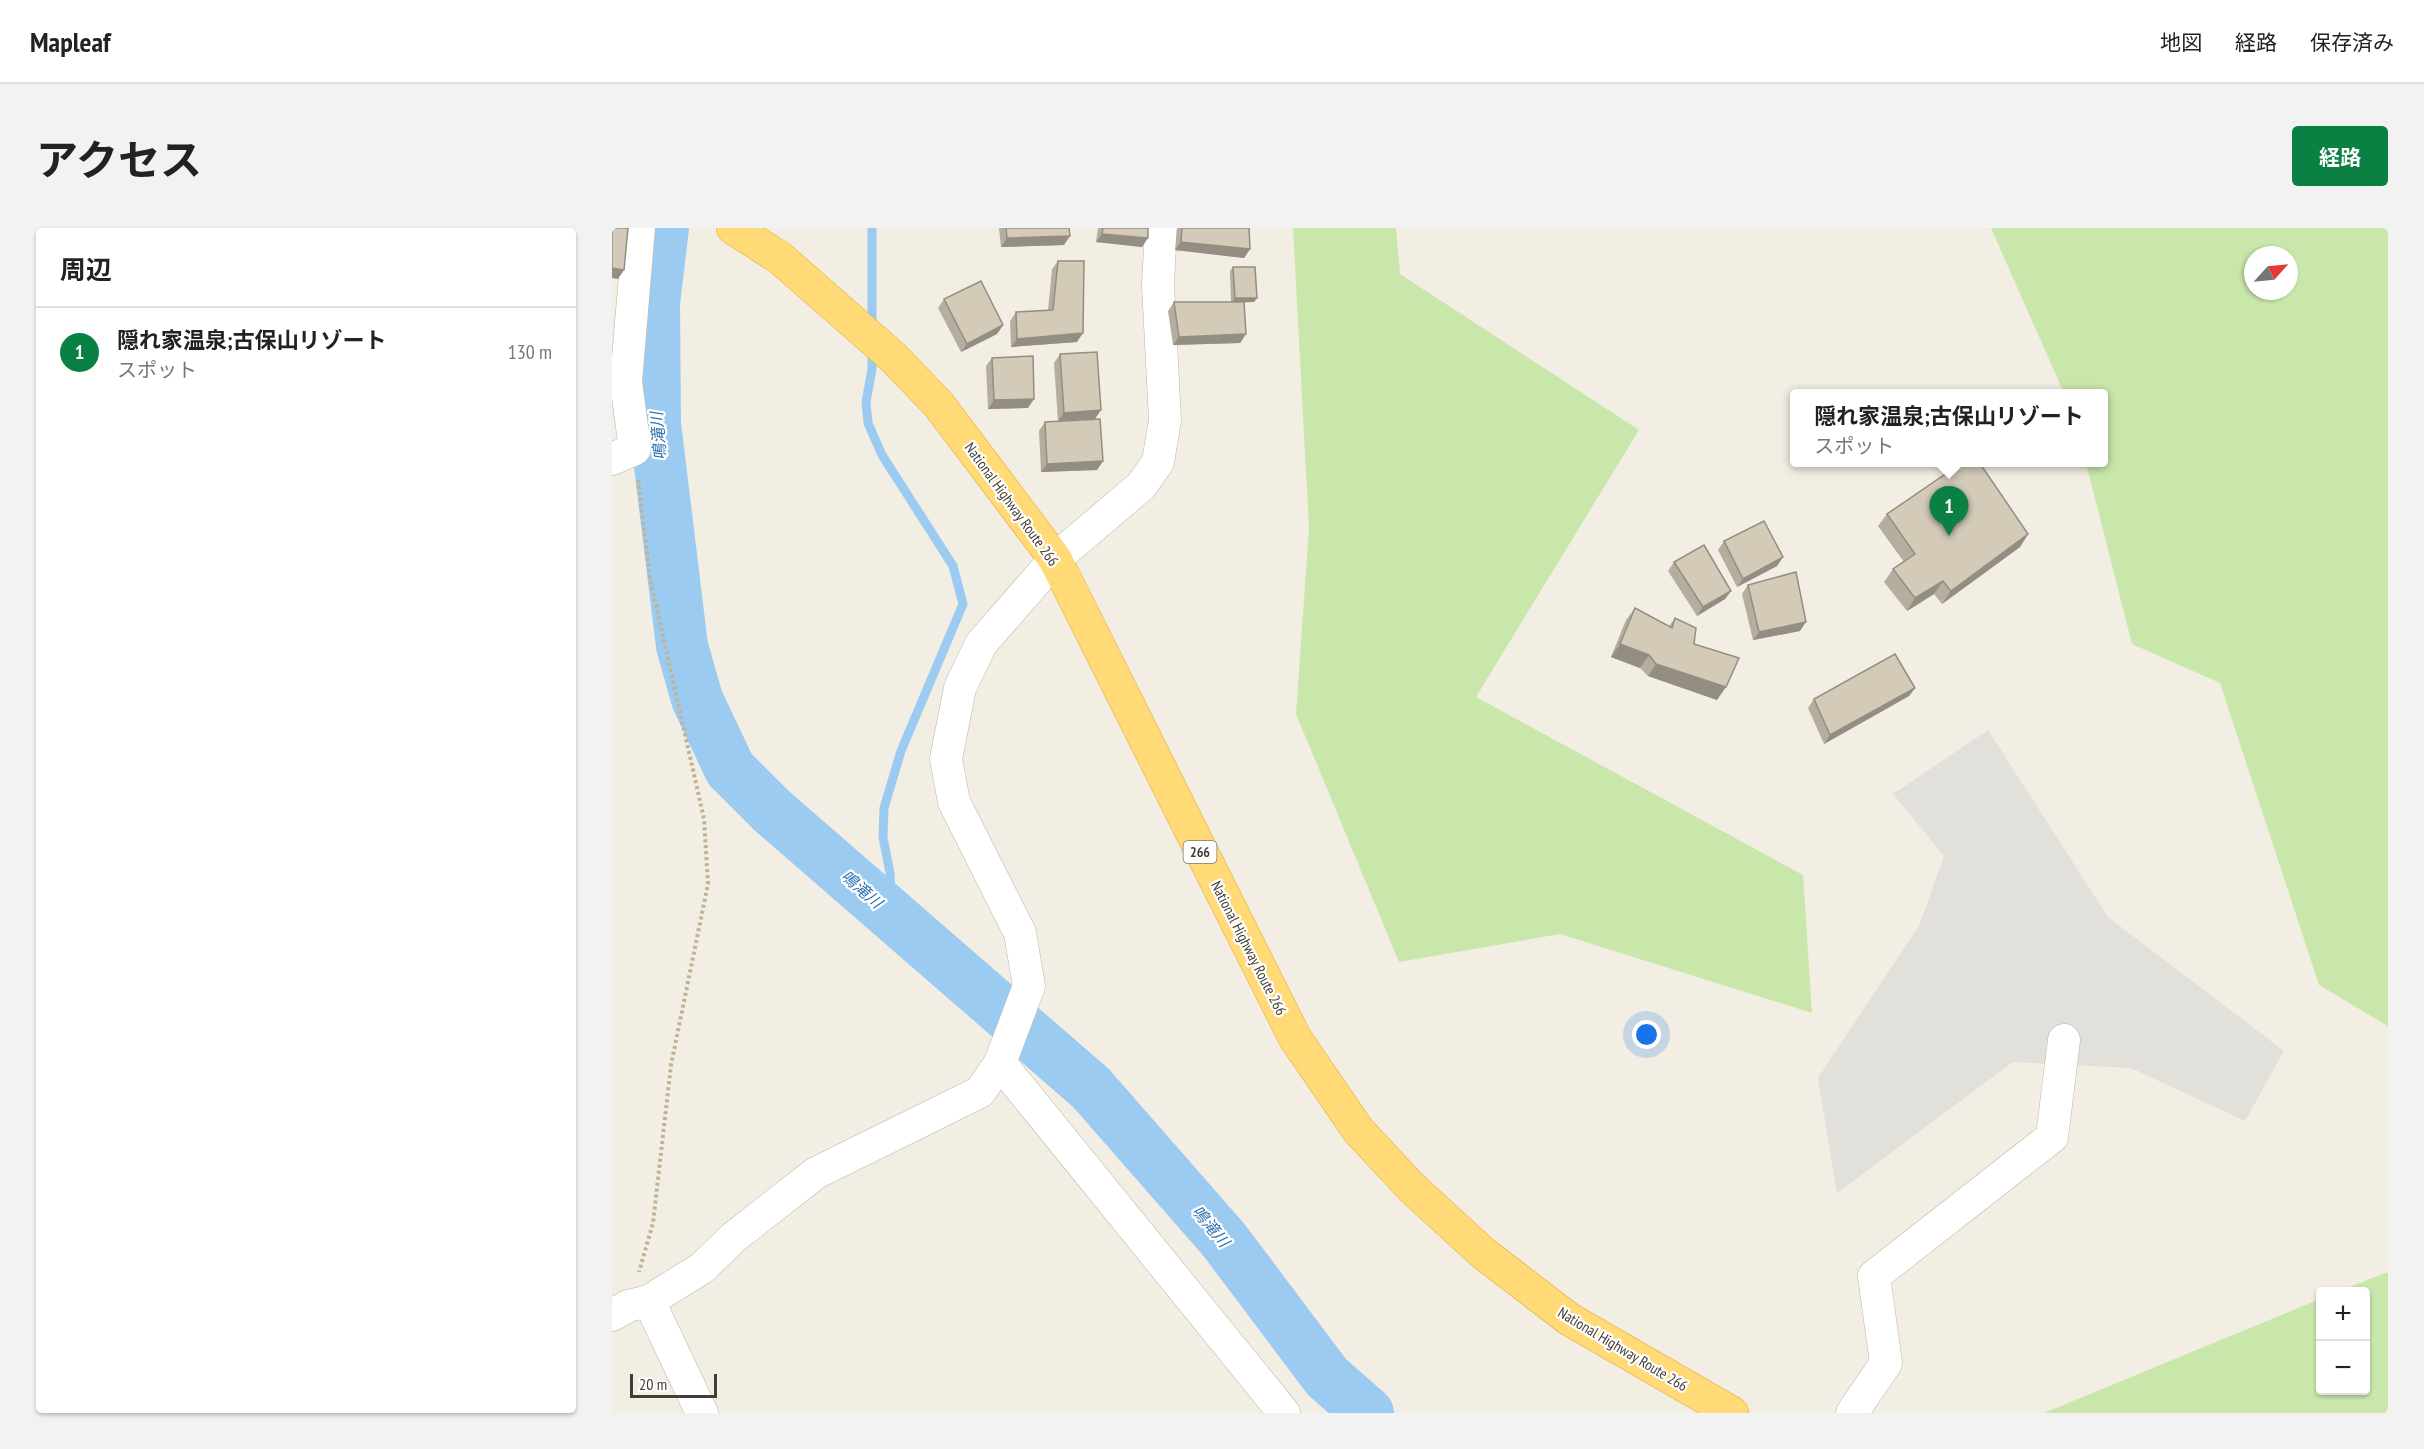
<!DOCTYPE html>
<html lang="ja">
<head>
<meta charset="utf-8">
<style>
  body { margin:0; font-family:"PT Sans Narrow","Noto Sans JP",sans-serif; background:#f2f2f2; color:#222 }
  .controls { position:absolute; right:18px; bottom:18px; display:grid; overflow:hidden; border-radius:6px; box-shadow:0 2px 4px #0004 }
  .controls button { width:54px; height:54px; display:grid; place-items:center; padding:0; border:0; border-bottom:2px solid #e0e0e0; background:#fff; color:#222; font:30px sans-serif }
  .compass { position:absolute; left:1632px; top:18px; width:54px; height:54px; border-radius:50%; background:#fff; box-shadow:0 2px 4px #0004; rotate:63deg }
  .scale { position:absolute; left:18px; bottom:15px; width:87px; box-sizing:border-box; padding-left:6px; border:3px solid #433e33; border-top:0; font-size:16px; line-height:21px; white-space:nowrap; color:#433e33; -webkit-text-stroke:4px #fff; paint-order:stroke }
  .you { position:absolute; left:1035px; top:807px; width:21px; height:21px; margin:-15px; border:4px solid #fff; border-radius:50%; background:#1a73e8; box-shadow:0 0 0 9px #1a73e833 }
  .badge { display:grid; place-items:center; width:39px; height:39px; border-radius:50%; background:#0b8043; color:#fff; font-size:20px; font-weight:700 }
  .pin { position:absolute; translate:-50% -50px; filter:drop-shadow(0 2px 3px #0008) }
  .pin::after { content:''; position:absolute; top:32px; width:21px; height:18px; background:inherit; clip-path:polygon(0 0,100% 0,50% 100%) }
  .popup { position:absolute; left:1178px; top:161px; width:318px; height:78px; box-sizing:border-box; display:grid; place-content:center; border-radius:6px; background:#fff; filter:drop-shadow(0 2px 4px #0005); font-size:20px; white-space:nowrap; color:#767676 }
  .popup b { font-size:22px; color:#222 }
  .popup::after { content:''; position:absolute; left:50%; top:100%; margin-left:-12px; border:12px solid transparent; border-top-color:#fff }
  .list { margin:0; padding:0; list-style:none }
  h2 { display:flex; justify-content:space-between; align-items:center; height:78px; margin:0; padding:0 24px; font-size:26px }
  h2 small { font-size:20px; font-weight:400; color:#767676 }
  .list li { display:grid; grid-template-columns:39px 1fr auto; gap:18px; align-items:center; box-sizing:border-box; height:90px; padding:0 24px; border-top:2px solid #e0e0e0 }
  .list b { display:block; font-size:22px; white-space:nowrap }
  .list p { margin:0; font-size:20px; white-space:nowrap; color:#767676 }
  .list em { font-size:20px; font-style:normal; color:#767676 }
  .map { position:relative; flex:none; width:1776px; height:1185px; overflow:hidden; border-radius:6px }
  header { display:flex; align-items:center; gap:36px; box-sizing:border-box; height:84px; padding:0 30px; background:#fff; border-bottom:2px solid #e0e0e0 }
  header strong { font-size:28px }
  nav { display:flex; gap:33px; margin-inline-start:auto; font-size:21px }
  .intro { display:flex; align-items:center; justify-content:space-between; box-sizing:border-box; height:144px; padding:0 36px }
  h1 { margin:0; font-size:42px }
  .button { padding:15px 27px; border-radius:6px; background:#0b8043; color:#fff; font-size:21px; font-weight:700 }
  main { display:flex; gap:36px; padding:0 36px }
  aside { flex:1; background:#fff; border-radius:6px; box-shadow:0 2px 4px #0004 }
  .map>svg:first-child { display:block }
  .green { fill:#c9e7aa; fill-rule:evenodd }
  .parking { fill:#e2e0db }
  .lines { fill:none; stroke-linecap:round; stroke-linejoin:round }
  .stream { stroke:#9ccbf1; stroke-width:9 }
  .river { stroke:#9ccbf1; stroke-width:52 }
  .minor-casing { stroke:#bdb6a5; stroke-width:33 }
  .trunk-casing { stroke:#e0a62f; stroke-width:34 }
  .path { stroke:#bfb296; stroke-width:4; stroke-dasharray:3 3; stroke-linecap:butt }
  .minor { stroke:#fff; stroke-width:32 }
  .trunk { stroke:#ffda77; stroke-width:33 }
  .wall { fill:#b5ae9e }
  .shaded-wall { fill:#948d81 }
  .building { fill:#d3cab8; stroke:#948d81; stroke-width:1.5 }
  .labels { text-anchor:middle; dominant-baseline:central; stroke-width:4.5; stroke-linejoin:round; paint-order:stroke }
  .shield { fill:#fff; stroke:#7b7870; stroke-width:1.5 }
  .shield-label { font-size:14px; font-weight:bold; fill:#433e33 }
  .street-label { font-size:15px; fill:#433e33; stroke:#fff }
  .water-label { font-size:16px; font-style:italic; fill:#2b72b0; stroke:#fff }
</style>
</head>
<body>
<header>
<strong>Mapleaf</strong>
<nav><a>地図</a><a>経路</a><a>保存済み</a></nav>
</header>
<div class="intro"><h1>アクセス</h1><a class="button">経路</a></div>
<main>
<aside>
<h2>周辺<small></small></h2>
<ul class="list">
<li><span class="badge">1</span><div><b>隠れ家温泉;古保山リゾート</b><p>スポット</p></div><em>130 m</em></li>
</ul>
</aside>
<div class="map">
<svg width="1776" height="1185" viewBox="0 0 1776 1185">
  <rect width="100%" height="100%" fill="#f2eee3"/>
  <g class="green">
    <path d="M 681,0 L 784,0 L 788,46 L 1027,202 L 864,469 L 1191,647 L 1200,785 L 948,706 L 787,734 L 684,486 L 697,300 Z"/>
    <path d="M 1379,0 L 1776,0 L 1776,798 L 1707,757 L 1608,455 L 1520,416 L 1474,235 L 1492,234 L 1492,166 L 1452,165 ZM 1641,27 L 1677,27 L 1677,63 L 1641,63 Z"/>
    <path d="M 1776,1044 L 1776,1185 L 1432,1185 L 1708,1071 L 1708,1162 L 1754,1162 L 1754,1064 L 1727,1063 Z"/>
  </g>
  <path class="parking" d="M 1376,502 L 1496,689 L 1672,823 L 1633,893 L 1519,840 L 1401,834 L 1225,965 L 1206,850 L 1307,698 L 1332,628 L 1281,566 Z"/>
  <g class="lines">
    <g class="stream">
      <path d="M 260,100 L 260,0"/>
      <path d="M 260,122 L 260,141 L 254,174 L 256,195 L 270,227 L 341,338 L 351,376 L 289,523 L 272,580 L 271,609 L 278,645 L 280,686"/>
    </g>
    <path class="river" d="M 51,0 L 42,75 L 43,196 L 70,418 L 85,471 L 118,541 L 160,583 L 479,860 L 612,1012 L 715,1149 L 756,1185"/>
    <defs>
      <g id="minor">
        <path d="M 0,231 L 23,221 L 14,154 L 27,0"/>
        <path d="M 388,835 L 672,1185"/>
        <path d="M 37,1073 L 90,1185"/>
        <path d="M 0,1087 L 16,1078 L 37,1073 L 90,1040 L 122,1009 L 204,945 L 368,864 L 388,835 L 417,758 L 408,705 L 342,574 L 334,531 L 348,460 L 369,416 L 443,331 L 529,258 L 546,234 L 553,192 L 546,57 L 549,0"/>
        <path d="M 1240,1185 L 1274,1135 L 1262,1048 L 1440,909 L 1452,812"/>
      </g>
      <path id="trunk" d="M 121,0 L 168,30 L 282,130 L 327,177 L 443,331 L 683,810 L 746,902 L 800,960 L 871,1025 L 957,1091 L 1120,1185"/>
    </defs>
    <use href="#minor" class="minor-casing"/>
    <use href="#trunk" class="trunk-casing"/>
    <path class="path" d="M 26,252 L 38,350 L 92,591 L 96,656 L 59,837 L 41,995 L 27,1044"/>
    <use href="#minor" class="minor"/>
    <use href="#trunk" class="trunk"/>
  </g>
  <g class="wall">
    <path d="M 387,0 L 457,0 L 452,17 L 389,19 Z"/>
    <path d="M 486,0 L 536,0 L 530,19 L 484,14 Z"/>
    <path d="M 565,0 L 637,0 L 638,21 L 632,30 L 563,22 Z"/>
    <path d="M 446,33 L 465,114 L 399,119 L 398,93 L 404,84 L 436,82 L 440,41 Z"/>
    <path d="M 621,39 L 645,70 L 642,74 L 632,74 L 634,106 L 628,115 L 561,117 L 556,83 L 562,74 L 619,74 L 618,43 Z"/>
    <path d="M 332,71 L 391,97 L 385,106 L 349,124 L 326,80 Z"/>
    <path d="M 448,126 L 489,182 L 446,193 L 442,135 Z"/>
    <path d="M 380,130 L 416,180 L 376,181 L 374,138 Z"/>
    <path d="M 433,194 L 491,233 L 485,242 L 429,244 L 427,203 Z"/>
    <path d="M 1275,286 L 1416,306 L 1408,319 L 1330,376 L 1322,366 L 1295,383 L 1272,354 L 1281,341 L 1292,334 L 1266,298 Z"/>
    <path d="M 1112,313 L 1171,329 L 1165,338 L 1125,359 L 1106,322 Z"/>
    <path d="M 1062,334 L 1119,363 L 1113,371 L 1085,388 L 1056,343 Z"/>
    <path d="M 1136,357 L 1188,403 L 1141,412 L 1130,366 Z"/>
    <path d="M 1023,380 L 1057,398 L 1063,390 L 1082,416 L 1105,472 L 1036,448 L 1028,440 L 999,429 L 1014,392 Z"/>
    <path d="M 1303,460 L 1297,468 L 1212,516 L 1196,480 L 1202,471 Z"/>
  </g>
  <g class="shaded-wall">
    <path d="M 490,6 L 536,10 L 530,19 L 484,14 Z"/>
    <path d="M 458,8 L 452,17 L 389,19 L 395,10 Z"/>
    <path d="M 569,14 L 638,21 L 632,30 L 563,22 Z"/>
    <path d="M 0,40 L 12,42 L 6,51 L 0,50 Z"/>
    <path d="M 623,70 L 645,70 L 642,74 L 619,75 Z"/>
    <path d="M 391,97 L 385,106 L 349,124 L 355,116 Z"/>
    <path d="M 471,105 L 465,114 L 399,119 L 405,111 Z"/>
    <path d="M 634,106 L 628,115 L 561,117 L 567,109 Z"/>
    <path d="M 422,171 L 416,180 L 376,181 L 382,172 Z"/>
    <path d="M 489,182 L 483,191 L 446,193 L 452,185 Z"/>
    <path d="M 491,233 L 485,242 L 429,244 L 435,236 Z"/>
    <path d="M 1416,306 L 1408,319 L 1330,376 L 1339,363 Z"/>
    <path d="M 1171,329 L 1165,338 L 1125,359 L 1131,351 Z"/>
    <path d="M 1331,353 L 1322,366 L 1295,383 L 1303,370 Z"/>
    <path d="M 1119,363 L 1113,371 L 1085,388 L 1091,379 Z"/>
    <path d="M 1194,394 L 1188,403 L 1141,412 L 1147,404 Z"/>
    <path d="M 1008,416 L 1037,427 L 1028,440 L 999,429 Z"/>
    <path d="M 1044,436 L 1114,459 L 1105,472 L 1036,448 Z"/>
    <path d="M 1303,460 L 1297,468 L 1212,516 L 1218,507 Z"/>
  </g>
  <g class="building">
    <path d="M 0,0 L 16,0 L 12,42 L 0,40 Z"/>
    <path d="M 394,0 L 457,0 L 458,8 L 395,10 Z"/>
    <path d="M 491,0 L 536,0 L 536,10 L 490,6 Z"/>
    <path d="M 570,0 L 637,0 L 638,21 L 569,14 Z"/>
    <path d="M 446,33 L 472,33 L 471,105 L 405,111 L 404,84 L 441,82 Z"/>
    <path d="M 621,39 L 643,39 L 645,70 L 623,70 Z"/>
    <path d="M 369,53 L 391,97 L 355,116 L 332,71 Z"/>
    <path d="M 562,74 L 632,74 L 634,106 L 567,109 Z"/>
    <path d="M 485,124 L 489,182 L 452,185 L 448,126 Z"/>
    <path d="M 421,128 L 422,171 L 382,172 L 380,130 Z"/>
    <path d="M 488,191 L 491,233 L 435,236 L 433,194 Z"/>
    <path d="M 1351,234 L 1367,234 L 1416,306 L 1339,363 L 1331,353 L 1303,370 L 1281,341 L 1303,326 L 1275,286 Z"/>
    <path d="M 1152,293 L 1171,329 L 1131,351 L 1112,313 Z"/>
    <path d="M 1092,317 L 1119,363 L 1091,379 L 1062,334 Z"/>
    <path d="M 1184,344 L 1194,394 L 1147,404 L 1136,357 Z"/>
    <path d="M 1023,380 L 1060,400 L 1063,390 L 1084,400 L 1082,416 L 1127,430 L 1114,459 L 1044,436 L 1037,427 L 1008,416 Z"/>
    <path d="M 1283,426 L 1303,460 L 1218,507 L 1202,471 Z"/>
  </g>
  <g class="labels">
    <rect class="shield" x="571.5" y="613" width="33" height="22" rx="4.5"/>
    <g class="shield-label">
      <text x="588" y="624">266</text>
    </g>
    <g class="street-label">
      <text transform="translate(400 276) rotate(54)">National Highway Route 266</text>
      <text transform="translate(637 720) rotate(63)">National Highway Route 266</text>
      <text transform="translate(1011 1121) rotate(31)">National Highway Route 266</text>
    </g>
    <g class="water-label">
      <text transform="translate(46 208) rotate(-95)">鳴滝川</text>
      <text transform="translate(250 661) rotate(41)">鳴滝川</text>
      <text transform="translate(599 998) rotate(50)">鳴滝川</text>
    </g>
  </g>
</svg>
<div class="controls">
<button>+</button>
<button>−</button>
</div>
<svg class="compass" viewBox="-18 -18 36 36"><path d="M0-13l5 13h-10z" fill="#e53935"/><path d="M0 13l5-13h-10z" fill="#767676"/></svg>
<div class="scale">20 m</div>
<div class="you"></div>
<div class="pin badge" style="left:1337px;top:308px">1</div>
<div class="popup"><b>隠れ家温泉;古保山リゾート</b>スポット</div>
</div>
</main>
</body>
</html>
